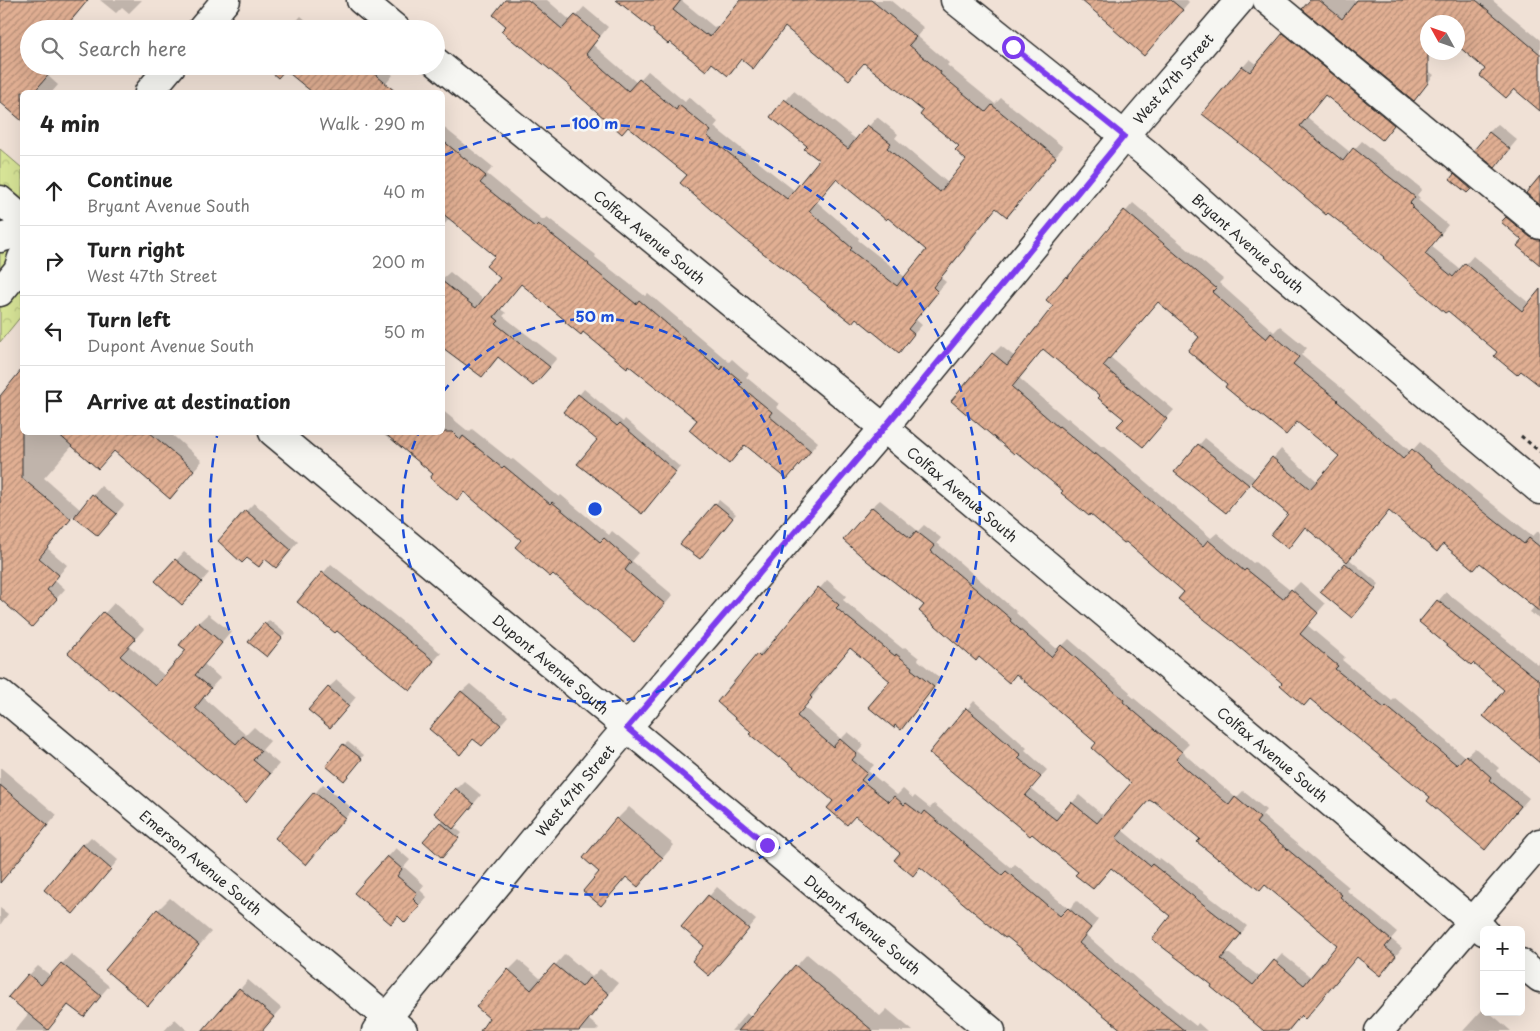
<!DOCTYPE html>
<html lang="en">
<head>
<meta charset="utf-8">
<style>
  body { margin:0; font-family:"Playpen Sans",sans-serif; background:#f2f2f2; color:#222 }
  .controls { position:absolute; right:15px; bottom:15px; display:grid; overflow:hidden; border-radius:8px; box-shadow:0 5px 20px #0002 }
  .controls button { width:45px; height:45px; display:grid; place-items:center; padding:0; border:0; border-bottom:1px solid #e0e0e0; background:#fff; color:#222; font:25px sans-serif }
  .compass { position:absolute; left:1420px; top:15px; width:45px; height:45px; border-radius:50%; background:#fff; box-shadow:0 5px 20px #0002; rotate:310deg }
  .stop { position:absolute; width:15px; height:15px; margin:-11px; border:4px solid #7c3aed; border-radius:50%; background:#fff }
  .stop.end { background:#7c3aed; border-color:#fff; box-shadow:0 1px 5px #0008 }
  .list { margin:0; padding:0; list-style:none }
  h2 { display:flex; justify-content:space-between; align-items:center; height:65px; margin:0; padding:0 20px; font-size:21px }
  h2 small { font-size:16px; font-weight:400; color:#767676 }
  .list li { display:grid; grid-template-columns:32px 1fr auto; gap:15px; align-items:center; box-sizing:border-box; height:70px; padding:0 20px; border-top:1px solid #e0e0e0 }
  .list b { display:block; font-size:19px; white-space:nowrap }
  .list p { margin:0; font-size:16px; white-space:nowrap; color:#767676 }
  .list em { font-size:16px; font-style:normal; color:#767676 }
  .icon { flex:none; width:28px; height:28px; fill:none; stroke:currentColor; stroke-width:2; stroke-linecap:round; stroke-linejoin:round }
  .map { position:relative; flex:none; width:1540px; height:1031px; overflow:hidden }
  .search { position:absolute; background:#fff; box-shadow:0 5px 20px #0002; left:20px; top:20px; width:425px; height:55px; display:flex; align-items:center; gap:12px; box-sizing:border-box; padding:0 18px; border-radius:28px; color:#767676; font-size:19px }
  .panel { position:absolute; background:#fff; box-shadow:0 5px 20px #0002; left:20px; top:90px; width:425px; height:345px; border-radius:8px }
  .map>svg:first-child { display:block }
  .forest { fill:url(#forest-crowns); stroke:#818861 }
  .shadow { fill:#0003; fill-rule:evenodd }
  .building { fill:url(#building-hatch); stroke:#2b2b2b; fill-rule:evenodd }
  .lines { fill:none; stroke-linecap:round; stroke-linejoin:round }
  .minor-casing { stroke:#2b2b2b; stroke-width:31 }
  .path { stroke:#2b2b2b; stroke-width:3; stroke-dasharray:4 4; stroke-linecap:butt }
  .minor { stroke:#f6f6f2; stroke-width:28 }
  .route { stroke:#7c3aed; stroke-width:6 }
  .ring { fill:none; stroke:#1d4ed8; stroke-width:2.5; stroke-dasharray:9 6 }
  .labels { text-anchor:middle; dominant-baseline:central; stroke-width:5; stroke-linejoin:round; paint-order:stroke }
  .street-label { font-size:14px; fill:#2b2b2b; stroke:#f6f6f2 }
  .centre { fill:#1d4ed8; stroke:#f6f6f2; stroke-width:2.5 }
  .ring-label { font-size:15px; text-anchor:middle; font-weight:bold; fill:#1d4ed8; stroke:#f6f6f2; stroke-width:5; stroke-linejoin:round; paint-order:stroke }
</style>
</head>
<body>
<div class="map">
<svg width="1540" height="1031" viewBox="0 0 1540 1031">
  <defs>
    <pattern id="forest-crowns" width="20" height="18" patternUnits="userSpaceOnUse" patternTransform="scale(1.25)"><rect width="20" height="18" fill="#d7e497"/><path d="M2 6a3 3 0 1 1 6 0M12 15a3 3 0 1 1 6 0" fill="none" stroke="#b9c482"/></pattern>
    <pattern id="building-hatch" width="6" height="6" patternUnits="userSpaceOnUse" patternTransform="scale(1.25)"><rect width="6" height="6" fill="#e1af93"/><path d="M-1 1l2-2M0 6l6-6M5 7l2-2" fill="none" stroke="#b78f78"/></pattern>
  </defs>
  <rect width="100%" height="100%" fill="#f0e1d6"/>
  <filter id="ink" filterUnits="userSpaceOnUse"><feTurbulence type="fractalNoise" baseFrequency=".02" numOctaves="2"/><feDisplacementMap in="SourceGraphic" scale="10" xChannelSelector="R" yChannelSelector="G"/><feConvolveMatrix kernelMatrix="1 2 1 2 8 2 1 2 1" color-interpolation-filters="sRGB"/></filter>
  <g filter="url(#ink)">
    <path class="forest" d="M 0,149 L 22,168 L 22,315 L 0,342 Z"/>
    <g class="shadow">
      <path d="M 0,0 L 88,0 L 29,29 L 29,66 L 56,66 L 48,76 L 58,85 L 52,92 L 22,92 L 22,119 L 0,100 Z"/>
      <path d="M 100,0 L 142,0 L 129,13 L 122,7 L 116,13 Z"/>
      <path d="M 507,0 L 547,0 L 571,21 L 584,7 L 608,27 L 593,45 L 637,83 L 648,71 L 685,102 L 689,97 L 718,122 L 714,127 L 795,191 L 820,160 L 809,145 L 772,117 L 794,91 L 857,140 L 877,117 L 898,134 L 895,138 L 948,183 L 968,159 L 960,146 L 925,111 L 865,62 L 786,26 L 761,58 L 742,58 L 728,74 L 713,62 L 706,69 L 618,0 L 681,0 L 714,27 L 716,26 L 719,28 L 741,0 L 890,0 L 924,28 L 917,36 L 949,63 L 947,65 L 995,104 L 1001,98 L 1063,147 L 1015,206 L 997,207 L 971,238 L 973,239 L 941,278 L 946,282 L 915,319 L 922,325 L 899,351 L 629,125 L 574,88 L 508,25 ZM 837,178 L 888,216 L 928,249 L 905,277 L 858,240 L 859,238 L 817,202 Z"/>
      <path d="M 1081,0 L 1187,0 L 1189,2 L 1151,47 L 1116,27 Z"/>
      <path d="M 1311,0 L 1492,0 L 1540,40 L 1540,109 L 1458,44 L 1458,22 L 1428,22 L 1415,61 L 1434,75 L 1421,91 Z"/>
      <path d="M 301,16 L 316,29 L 289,29 Z"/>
      <path d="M 1291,26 L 1401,117 L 1382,139 L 1326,94 L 1307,117 L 1351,153 L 1362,141 L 1422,189 L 1417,195 L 1420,198 L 1418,200 L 1448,225 L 1431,246 L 1461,270 L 1473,256 L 1530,304 L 1540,291 L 1540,385 L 1386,257 L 1204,114 L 1243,67 L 1250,59 L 1258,65 Z"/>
      <path d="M 266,66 L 382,66 L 393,75 L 384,86 L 392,92 L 313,92 L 286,69 Z"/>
      <path d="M 1498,124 L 1517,140 L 1495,166 L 1489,132 Z"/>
      <path d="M 442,126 L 493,167 L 487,174 L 543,220 L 547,217 L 596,255 L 595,257 L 645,296 L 648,293 L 729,362 L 732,359 L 749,374 L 746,377 L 779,404 L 776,407 L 818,442 L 795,470 L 787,478 L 746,444 L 729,462 L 699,420 L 584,331 L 568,321 L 522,283 L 500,309 L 506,313 L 503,316 L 557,358 L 541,377 L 499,356 L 482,375 L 442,345 L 442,279 L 450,272 L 484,300 L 502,278 L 496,255 L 450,218 L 442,227 Z"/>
      <path d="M 1458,171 L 1474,184 L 1467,192 L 1455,175 Z"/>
      <path d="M 1133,203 L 1223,279 L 1219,283 L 1274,332 L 1280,326 L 1307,348 L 1301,355 L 1345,391 L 1344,392 L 1411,452 L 1420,442 L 1476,491 L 1533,536 L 1538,531 L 1540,533 L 1540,620 L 1530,612 L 1535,606 L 1481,562 L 1443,543 L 1390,510 L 1349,559 L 1379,584 L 1356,612 L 1322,592 L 1348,561 L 1306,526 L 1288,547 L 1289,514 L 1251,482 L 1232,505 L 1176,472 L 1205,438 L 1256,479 L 1281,449 L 1318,482 L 1341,456 L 1298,421 L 1286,433 L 1229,384 L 1201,337 L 1159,301 L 1110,357 L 1174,410 L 1143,446 L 1125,419 L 1101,396 L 1044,348 L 1019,378 L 1067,419 L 1068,418 L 1102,447 L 1104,446 L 1211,538 L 1217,533 L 1253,563 L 1255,562 L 1291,591 L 1300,582 L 1325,604 L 1307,625 L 1345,657 L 1342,660 L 1392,701 L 1395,698 L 1465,757 L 1475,748 L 1499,768 L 1496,771 L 1529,798 L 1492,841 L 1432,797 L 1310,698 L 1284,683 L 1186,592 L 1126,540 L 1064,491 L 993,354 L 1001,346 L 1015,357 L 1055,306 L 1066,277 L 1074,269 L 1076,270 Z"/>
      <path d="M 1514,210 L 1540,231 L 1540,263 L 1507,218 Z"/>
      <path d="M 22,371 L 22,432 L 169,432 L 202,461 L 170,497 L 114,450 L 98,467 L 73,445 L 44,478 L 81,510 L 101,486 L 124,505 L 98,535 L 74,515 L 47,548 L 67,565 L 55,580 L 65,589 L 41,616 L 0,598 L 0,398 Z"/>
      <path d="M 584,389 L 623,422 L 625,419 L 680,467 L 647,507 L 599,439 L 565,412 Z"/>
      <path d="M 442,410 L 469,432 L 472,429 L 511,460 L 513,459 L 559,497 L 561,495 L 609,535 L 612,531 L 639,553 L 632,561 L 673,595 L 642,632 L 523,539 L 465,491 L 434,474 L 391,438 L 389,439 L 380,432 L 442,432 Z"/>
      <path d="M 719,500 L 736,514 L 703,554 L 682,543 Z"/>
      <path d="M 880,500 L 918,531 L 924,525 L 941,538 L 937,543 L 1017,612 L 1016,613 L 1058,650 L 1069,639 L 1130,692 L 1129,694 L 1189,744 L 1182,751 L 1190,759 L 1236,798 L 1243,791 L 1266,810 L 1262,815 L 1349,887 L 1346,890 L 1397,932 L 1391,939 L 1402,948 L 1387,967 L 1358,956 L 1301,1014 L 1288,1031 L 1266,1031 L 1214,985 L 1172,916 L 1112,867 L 1080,871 L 931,753 L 974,701 L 1027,748 L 1025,750 L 1047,770 L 1031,788 L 1063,814 L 1079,795 L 1105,817 L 1133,783 L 1098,743 L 1017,673 L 926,605 L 872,507 ZM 1150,799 L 1154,799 L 1202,839 L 1265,884 L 1339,945 L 1312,978 L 1282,954 L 1261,978 L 1227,952 L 1247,926 L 1160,858 L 1158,860 L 1122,830 Z"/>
      <path d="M 254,503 L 298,542 L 284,558 L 266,558 L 259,566 L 246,511 Z"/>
      <path d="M 184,552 L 209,573 L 190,595 L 157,581 Z"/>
      <path d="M 331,564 L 441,653 L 410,689 L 337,629 L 299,602 Z"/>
      <path d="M 827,580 L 846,596 L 843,600 L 903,649 L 905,647 L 919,658 L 918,660 L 941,679 L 908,720 L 891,681 L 851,647 L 816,687 L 819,689 L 804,707 L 841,739 L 848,732 L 864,745 L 858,752 L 874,765 L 868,771 L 897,795 L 903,789 L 913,798 L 915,796 L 930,808 L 934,804 L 1011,868 L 1015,864 L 1069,909 L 1077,901 L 1098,920 L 1086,935 L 1138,980 L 1196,1026 L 1198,1023 L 1207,1031 L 1125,1031 L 921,866 L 913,874 L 902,852 L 856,815 L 835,800 L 718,702 L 758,655 L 766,647 L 768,649 Z"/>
      <path d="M 1446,592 L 1538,665 L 1540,662 L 1540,762 L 1506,689 L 1473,662 L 1420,622 Z"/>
      <path d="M 114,603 L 144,629 L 129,646 L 165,676 L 188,650 L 198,623 L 208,614 L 231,632 L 204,664 L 220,678 L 203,697 L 246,735 L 254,727 L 270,741 L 262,750 L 279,764 L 256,791 L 69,653 Z"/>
      <path d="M 269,620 L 285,633 L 270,651 L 250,641 Z"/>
      <path d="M 337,680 L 356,697 L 338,719 L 328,688 Z"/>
      <path d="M 470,684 L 508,716 L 490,737 L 461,692 Z"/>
      <path d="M 348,742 L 364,755 L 348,775 L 344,745 Z"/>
      <path d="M 0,767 L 57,815 L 3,878 L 0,876 Z"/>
      <path d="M 464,781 L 481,795 L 454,827 L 462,833 L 446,852 L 425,841 L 443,820 L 456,789 Z"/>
      <path d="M 323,784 L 353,809 L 314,855 L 277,838 Z"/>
      <path d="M 629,807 L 674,845 L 638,886 L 627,876 L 601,905 L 601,871 L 617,819 Z"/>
      <path d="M 91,837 L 118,860 L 81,904 L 83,845 Z"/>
      <path d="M 396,848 L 410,860 L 404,867 L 424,885 L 420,890 L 427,897 L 413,913 L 398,915 L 356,893 Z"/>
      <path d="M 717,887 L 756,920 L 717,966 L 706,946 L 683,927 Z"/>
      <path d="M 170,898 L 211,932 L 148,1004 L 158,910 Z"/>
      <path d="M 0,908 L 8,914 L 0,925 Z"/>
      <path d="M 71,954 L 109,986 L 83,1016 L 69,1004 L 47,1031 L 14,1031 L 29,1013 L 29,975 L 38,966 L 51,976 Z"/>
      <path d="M 565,954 L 592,977 L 600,969 L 618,983 L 589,1020 L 599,1028 L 596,1031 L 490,1031 L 491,1018 L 509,970 L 519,960 L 542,980 Z"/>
      <path d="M 807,954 L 880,1016 L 887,1009 L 913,1031 L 731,1031 L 747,1013 L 752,1017 Z"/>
      <path d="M 248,980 L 281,1008 L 261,1031 L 214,1031 L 208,1026 Z"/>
      <path d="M 1484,1008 L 1484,1012 L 1489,1012 L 1511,1031 L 1463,1031 Z"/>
      <path d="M 175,1019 L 188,1031 L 164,1031 Z"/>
    </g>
    <g class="building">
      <path d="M 0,0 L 88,0 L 64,29 L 29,29 L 29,66 L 56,66 L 34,92 L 22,92 L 22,121 L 0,102 Z"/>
      <path d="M 505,0 L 528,0 L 562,29 L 575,15 L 600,36 L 586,54 L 628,91 L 639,79 L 676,110 L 679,105 L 711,131 L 707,136 L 787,199 L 819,160 L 804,149 L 807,146 L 770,117 L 784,99 L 848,149 L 867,125 L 891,143 L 887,148 L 940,192 L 966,160 L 955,150 L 959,146 L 920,115 L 923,111 L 864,63 L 849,80 L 785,27 L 753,69 L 741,59 L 728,76 L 712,63 L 706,71 L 670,42 L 668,44 L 653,32 L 654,30 L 616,0 L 681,0 L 673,10 L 705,35 L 706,34 L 710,37 L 740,0 L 871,0 L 916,37 L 909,45 L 941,72 L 940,74 L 986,112 L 992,105 L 1056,157 L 1007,217 L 996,208 L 964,247 L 965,248 L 933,287 L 938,292 L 908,329 L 914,334 L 899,353 L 856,318 L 852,323 L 740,235 L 680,183 L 687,175 L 628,127 L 622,134 L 571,89 L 572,88 L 519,44 L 518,45 L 501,31 L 506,26 L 493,15 ZM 836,179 L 886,220 L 888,218 L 926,250 L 897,286 L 850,250 L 852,248 L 809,211 Z"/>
      <path d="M 1081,0 L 1171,0 L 1183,10 L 1144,56 L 1113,29 L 1114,28 Z"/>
      <path d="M 1310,0 L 1319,0 L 1342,19 L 1357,0 L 1476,0 L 1540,54 L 1540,111 L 1514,89 L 1506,98 L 1480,76 L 1485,69 L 1458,46 L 1458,22 L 1430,22 L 1428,21 L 1428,83 L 1414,101 L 1302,9 Z"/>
      <path d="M 1283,33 L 1394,125 L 1382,140 L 1325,95 L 1300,126 L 1343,161 L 1353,148 L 1415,197 L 1410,203 L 1413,206 L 1412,208 L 1441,234 L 1425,254 L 1453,277 L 1465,263 L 1522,311 L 1540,289 L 1540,386 L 1521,371 L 1517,375 L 1494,356 L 1497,352 L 1448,311 L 1445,313 L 1383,258 L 1384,257 L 1328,213 L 1326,215 L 1275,171 L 1202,114 L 1242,66 L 1250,72 Z"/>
      <path d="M 264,66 L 365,66 L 396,92 L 312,92 L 285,70 L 278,78 Z"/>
      <path d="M 1489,132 L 1510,149 L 1495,168 L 1474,150 Z"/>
      <path d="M 442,140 L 486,176 L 480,183 L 535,227 L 538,224 L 589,264 L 588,265 L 636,304 L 639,300 L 721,370 L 723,366 L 742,382 L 739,385 L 772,412 L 769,416 L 811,451 L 787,479 L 745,445 L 729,464 L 689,430 L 697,420 L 628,365 L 627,368 L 583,332 L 581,335 L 565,322 L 566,321 L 521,284 L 494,317 L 499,321 L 496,324 L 550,367 L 533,386 L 498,357 L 482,377 L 443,348 L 442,281 L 476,308 L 500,278 L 486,266 L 495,256 L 442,213 Z"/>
      <path d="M 1454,174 L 1471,189 L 1467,193 L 1450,179 Z"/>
      <path d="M 1540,176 L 1540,205 L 1526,193 Z"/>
      <path d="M 1124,210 L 1216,288 L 1212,292 L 1266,339 L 1271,333 L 1299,357 L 1293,364 L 1338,400 L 1337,401 L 1403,459 L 1412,449 L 1468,499 L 1524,544 L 1529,538 L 1540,547 L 1540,612 L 1480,563 L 1474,570 L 1443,544 L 1437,552 L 1389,511 L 1347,562 L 1305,527 L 1288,549 L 1271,535 L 1288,514 L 1251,483 L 1272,457 L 1310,489 L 1339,456 L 1297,422 L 1286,435 L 1255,410 L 1254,411 L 1225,387 L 1227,384 L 1188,351 L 1199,337 L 1158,302 L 1103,366 L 1167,419 L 1143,447 L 1117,426 L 1124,419 L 1098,398 L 1100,396 L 1043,349 L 1012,387 L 1058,427 L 1059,426 L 1094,455 L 1095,453 L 1203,546 L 1208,540 L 1244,571 L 1246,569 L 1283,599 L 1291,589 L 1318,613 L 1300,634 L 1338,666 L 1335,669 L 1384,708 L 1386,706 L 1457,765 L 1466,755 L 1491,777 L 1489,780 L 1521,806 L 1485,850 L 1427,801 L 1430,797 L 1310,699 L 1304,706 L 1280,685 L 1282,683 L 1227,637 L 1178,599 L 1184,592 L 1126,542 L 1124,543 L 1090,514 L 1089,516 L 1061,493 L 1063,491 L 1016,452 L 1014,454 L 951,401 L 992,353 L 1007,365 L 1053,306 L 1046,300 L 1066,276 L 1067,278 Z"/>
      <path d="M 1506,217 L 1530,237 L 1540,240 L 1540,265 L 1517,246 L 1522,240 L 1501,222 Z"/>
      <path d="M 22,369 L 22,478 L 71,519 L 39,558 L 59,575 L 47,590 L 57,599 L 32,627 L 0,599 L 0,396 Z"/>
      <path d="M 578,394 L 617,426 L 620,423 L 676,472 L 642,514 L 577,464 L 597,440 L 563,412 Z"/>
      <path d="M 56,432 L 149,432 L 194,470 L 170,499 L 114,451 L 98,469 Z"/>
      <path d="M 383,432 L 452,432 L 460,440 L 463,436 L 502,468 L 504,466 L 550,504 L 552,502 L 600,542 L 604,538 L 631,562 L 625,570 L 665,604 L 634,642 L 553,574 L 550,577 L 515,547 L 521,540 L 464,492 L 457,500 L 430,478 L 433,474 Z"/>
      <path d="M 1198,444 L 1249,485 L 1226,513 L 1174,472 Z"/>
      <path d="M 92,494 L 117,514 L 98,536 L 74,517 Z"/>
      <path d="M 715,503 L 733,518 L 700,559 L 680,544 Z"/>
      <path d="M 872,507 L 910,538 L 916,531 L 935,546 L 931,551 L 1011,619 L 1010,621 L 1051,657 L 1061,645 L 1124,700 L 1123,702 L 1182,752 L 1176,759 L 1183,766 L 1229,805 L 1235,797 L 1260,818 L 1256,823 L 1342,895 L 1340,897 L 1391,940 L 1385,947 L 1396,956 L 1380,976 L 1357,957 L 1305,1019 L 1301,1015 L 1288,1031 L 1264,1031 L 1211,987 L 1212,985 L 1152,939 L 1170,916 L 1111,868 L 1093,889 L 1075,875 L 1078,872 L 1032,834 L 1030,836 L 929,753 L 966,708 L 1021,755 L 1018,758 L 1041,777 L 1025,796 L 1056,820 L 1071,802 L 1097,823 L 1131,783 L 1092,748 L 1096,743 L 1016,674 L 1009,683 L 979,657 L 976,661 L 919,611 L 924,605 L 867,561 L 843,540 ZM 1149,800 L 1153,802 L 1154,801 L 1200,839 L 1197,842 L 1218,859 L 1219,858 L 1260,891 L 1265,885 L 1337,945 L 1304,985 L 1274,960 L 1253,985 L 1221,959 L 1241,934 L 1152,864 L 1150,866 L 1116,838 Z"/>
      <path d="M 245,510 L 291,550 L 276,568 L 265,559 L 259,567 L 247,558 L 242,563 L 218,541 Z"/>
      <path d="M 175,559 L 202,582 L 182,605 L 155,581 Z"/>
      <path d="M 1345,563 L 1376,589 L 1352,618 L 1320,592 Z"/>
      <path d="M 322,572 L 434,661 L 410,691 L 337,631 L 335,633 L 297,602 Z"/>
      <path d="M 818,587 L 839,605 L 836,608 L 895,656 L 896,654 L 912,667 L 911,669 L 934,687 L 901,730 L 895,725 L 894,728 L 868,707 L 890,681 L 850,648 L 810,696 L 812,698 L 797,716 L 833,747 L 840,739 L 857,754 L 852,760 L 867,773 L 861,780 L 889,802 L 894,796 L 904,805 L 906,803 L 922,815 L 925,811 L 1002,875 L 1006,871 L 1060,916 L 1068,908 L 1091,928 L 1079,943 L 1130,987 L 1185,1031 L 1123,1031 L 1007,937 L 1005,938 L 920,867 L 913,876 L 894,860 L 900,853 L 855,816 L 847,825 L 827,808 L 833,801 L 780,756 L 779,758 L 749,734 L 751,732 L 717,702 L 757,654 L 760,657 Z"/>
      <path d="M 1437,600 L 1540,681 L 1540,763 L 1483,716 L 1504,690 L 1473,663 L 1471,665 L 1419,622 Z"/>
      <path d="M 103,612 L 136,639 L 120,656 L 155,686 L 186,650 L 179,645 L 198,622 L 222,643 L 195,675 L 211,688 L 195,708 L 236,744 L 243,736 L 261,751 L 253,760 L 270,774 L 246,803 L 113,689 L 112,691 L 68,653 Z"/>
      <path d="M 264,623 L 282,638 L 267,657 L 248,642 Z"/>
      <path d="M 328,687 L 349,706 L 330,728 L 308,710 Z"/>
      <path d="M 461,691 L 501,725 L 482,746 L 473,739 L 460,755 L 429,729 Z"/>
      <path d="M 343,744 L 362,759 L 344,781 L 326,766 Z"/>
      <path d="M 0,785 L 48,825 L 0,883 Z"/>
      <path d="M 455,788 L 474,804 L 453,829 L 434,813 Z"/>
      <path d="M 314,792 L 345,818 L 306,865 L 275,838 Z"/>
      <path d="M 616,818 L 663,858 L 638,887 L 626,877 L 601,906 L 583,891 L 599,872 L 583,858 Z"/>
      <path d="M 440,822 L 459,838 L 442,858 L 423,841 Z"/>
      <path d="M 82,844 L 111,869 L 73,914 L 44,890 Z"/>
      <path d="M 387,856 L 402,869 L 397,876 L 417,893 L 413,899 L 420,906 L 405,923 L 398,916 L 391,924 L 354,893 Z"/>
      <path d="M 708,895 L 749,929 L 709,976 L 692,961 L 704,946 L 681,927 Z"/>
      <path d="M 157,909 L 199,945 L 148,1006 L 105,970 Z"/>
      <path d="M 61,963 L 101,996 L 84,1017 L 68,1005 L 48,1030 L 8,997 L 28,974 L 41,985 Z"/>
      <path d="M 554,964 L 582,987 L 589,978 L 609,994 L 579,1031 L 480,1031 L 489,1018 L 476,1007 L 508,969 L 531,990 Z"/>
      <path d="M 795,965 L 873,1031 L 738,1031 Z"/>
      <path d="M 239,988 L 274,1017 L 262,1031 L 202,1031 Z"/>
    </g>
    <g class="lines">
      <defs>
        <g id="minor">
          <path d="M 361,0 L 396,29"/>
          <path id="s1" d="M 955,0 L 1146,153 L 1268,261 L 1540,490"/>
          <path d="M 1267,0 L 1540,225"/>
          <path d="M 202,29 L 226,0"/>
          <path id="s2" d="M 436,62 L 884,428 L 1484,931"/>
          <path d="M 149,92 L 171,66"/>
          <path d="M 0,200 L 22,219"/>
          <path d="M 0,238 L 22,232"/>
          <path d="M 0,292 L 18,270 L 22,258"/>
          <path id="s3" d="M 273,432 L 991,1031"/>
          <path id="s4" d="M 0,694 L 403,1031"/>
          <path d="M 1521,963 L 1540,978"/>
          <path id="s5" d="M 376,1031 L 612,745 L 884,428 L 1138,119 L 1240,0"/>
          <path d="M 1379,1031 L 1540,843"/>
        </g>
      </defs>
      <use href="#minor" class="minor-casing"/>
      <path class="path" d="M 1521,436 L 1540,452"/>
      <use href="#minor" class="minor"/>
    </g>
  </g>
  <g class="lines" filter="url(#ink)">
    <path class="route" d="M 767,845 L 627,728 L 884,428 L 1124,136 L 1013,47"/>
  </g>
  <g class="ring">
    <path d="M443 392A192 192 0 1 1 418 434"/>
    <path d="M445 155A385 385 0 1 1 217 436"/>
  </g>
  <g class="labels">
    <g class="street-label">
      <text stroke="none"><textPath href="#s5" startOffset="1242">West 47th Street</textPath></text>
      <text stroke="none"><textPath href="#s2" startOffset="276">Colfax Avenue South</textPath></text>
      <text stroke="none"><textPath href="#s1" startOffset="381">Bryant Avenue South</textPath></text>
      <text stroke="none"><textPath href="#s2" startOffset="681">Colfax Avenue South</textPath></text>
      <text stroke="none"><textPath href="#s3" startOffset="362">Dupont Avenue South</textPath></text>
      <text stroke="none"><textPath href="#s2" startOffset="1086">Colfax Avenue South</textPath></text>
      <text stroke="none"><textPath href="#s5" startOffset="312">West 47th Street</textPath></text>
      <text stroke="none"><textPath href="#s4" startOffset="262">Emerson Avenue South</textPath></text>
      <text stroke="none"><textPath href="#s3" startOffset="768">Dupont Avenue South</textPath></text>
    </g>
  </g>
  <circle cx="595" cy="509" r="8" class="centre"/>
  <g class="ring-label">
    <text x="595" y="129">100 m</text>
    <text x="595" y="322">50 m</text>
  </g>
</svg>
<div class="controls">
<button>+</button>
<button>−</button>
</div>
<svg class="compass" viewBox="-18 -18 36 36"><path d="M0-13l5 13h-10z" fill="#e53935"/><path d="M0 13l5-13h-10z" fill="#767676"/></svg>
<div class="stop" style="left:1013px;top:47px"></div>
<div class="stop end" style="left:767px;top:845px"></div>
<div class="search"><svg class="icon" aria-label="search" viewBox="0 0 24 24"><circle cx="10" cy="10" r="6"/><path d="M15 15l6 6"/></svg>Search here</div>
<section class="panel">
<h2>4 min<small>Walk · 290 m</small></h2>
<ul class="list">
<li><svg class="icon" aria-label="ahead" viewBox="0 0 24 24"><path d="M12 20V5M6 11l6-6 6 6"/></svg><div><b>Continue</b><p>Bryant Avenue South</p></div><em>40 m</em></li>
<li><svg class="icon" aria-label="right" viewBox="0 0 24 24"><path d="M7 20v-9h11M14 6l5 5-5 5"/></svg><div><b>Turn right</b><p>West 47th Street</p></div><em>200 m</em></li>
<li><svg class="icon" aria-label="left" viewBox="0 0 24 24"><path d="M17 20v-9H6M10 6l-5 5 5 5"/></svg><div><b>Turn left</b><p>Dupont Avenue South</p></div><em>50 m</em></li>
<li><svg class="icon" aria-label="arrive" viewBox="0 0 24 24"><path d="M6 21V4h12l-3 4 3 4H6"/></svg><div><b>Arrive at destination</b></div></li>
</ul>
</section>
</div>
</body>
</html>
